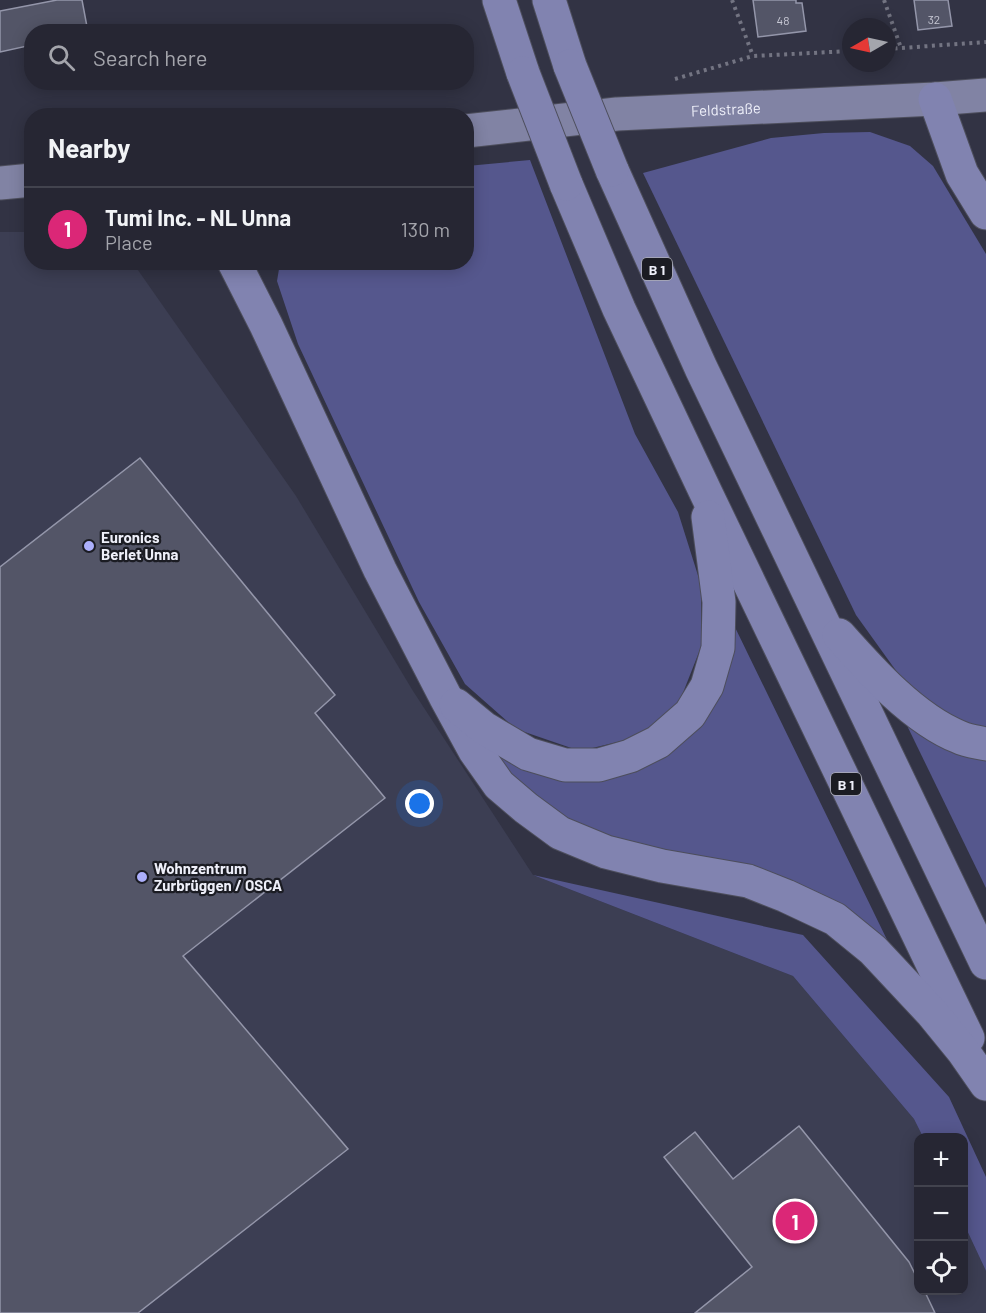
<!DOCTYPE html>
<html lang="en">
<head>
<meta charset="utf-8">
<style>
  body { margin:0; font-family:Barlow,sans-serif; background:#32323f; color:#f1f3f6 }
  .controls { position:absolute; right:18px; bottom:18px; display:grid; overflow:hidden; border-radius:12px; box-shadow:0 3px 15px #0003 }
  .controls button { width:54px; height:54px; display:grid; place-items:center; padding:0; border:0; border-bottom:2px solid #42434e; background:#262633; color:#f1f3f6; font:30px sans-serif }
  .compass { position:absolute; left:842px; top:18px; width:54px; height:54px; border-radius:50%; background:#262633; box-shadow:0 3px 15px #0003; rotate:261deg }
  .you { position:absolute; left:420px; top:804px; width:21px; height:21px; margin:-15px; border:4px solid #fff; border-radius:50%; background:#1a73e8; box-shadow:0 0 0 9px #1a73e833 }
  .badge { display:grid; place-items:center; width:39px; height:39px; border-radius:50%; background:#db2777; color:#fff; font-size:20px; font-weight:700 }
  .pin { position:absolute; translate:-50% -50%; border:3px solid #fff; box-shadow:0 2px 6px #0006 }
  .list { margin:0; padding:0; list-style:none }
  h2 { display:flex; justify-content:space-between; align-items:center; height:78px; margin:0; padding:0 24px; font-size:26px }
  h2 small { font-size:20px; font-weight:400; color:#a4a5ac }
  .list li { display:grid; grid-template-columns:39px 1fr auto; gap:18px; align-items:center; box-sizing:border-box; height:84px; padding:0 24px; border-top:2px solid #42434e }
  .list b { display:block; font-size:22px; white-space:nowrap }
  .list p { margin:0; font-size:20px; white-space:nowrap; color:#a4a5ac }
  .list em { font-size:20px; font-style:normal; color:#a4a5ac }
  .icon { flex:none; width:33px; height:33px; fill:none; stroke:currentColor; stroke-width:2; stroke-linecap:round; stroke-linejoin:round }
  .map { position:relative; flex:none; width:986px; height:1313px; overflow:hidden }
  .search { position:absolute; background:#262633; box-shadow:0 3px 15px #0003; left:24px; top:24px; width:450px; height:66px; display:flex; align-items:center; gap:15px; box-sizing:border-box; padding:0 21px; border-radius:24px; color:#a4a5ac; font-size:22px }
  .panel { position:absolute; background:#262633; box-shadow:0 3px 15px #0003; left:24px; top:108px; width:450px; height:162px; border-radius:24px }
  .map>svg:first-child { display:block }
  .built { fill:#3c3e53 }
  .green { fill:#55578d }
  .building { fill:#535567; stroke:#9496aa; stroke-width:1.5 }
  .lines { fill:none; stroke-linecap:round; stroke-linejoin:round }
  .secondary-casing { stroke:#4d4e5c; stroke-width:35 }
  .primary-casing { stroke:#4d4e5c; stroke-width:35 }
  .path { stroke:#737482; stroke-width:4; stroke-dasharray:3 4.5; stroke-linecap:butt }
  .secondary { stroke:#8183a4; stroke-width:33 }
  .primary { stroke:#8183b0; stroke-width:33 }
  .primary-bridge-casing { stroke:#4d4e5c; stroke-width:35; stroke-linecap:butt }
  .primary-bridge { stroke:#8183b0; stroke-width:33 }
  .poi-dot { fill:#acaffb; stroke:#1b1c23; stroke-width:2 }
  .labels { text-anchor:middle; dominant-baseline:central; stroke-width:4.5; stroke-linejoin:round; paint-order:stroke }
  .number-label { font-size:12px; fill:#c7c8d4 }
  .shield { fill:#1b1c23; stroke:#afb0b9; stroke-width:1.5 }
  .shield-label { font-size:14px; font-weight:bold; fill:#eeeff9 }
  .street-label { font-size:15px; fill:#eeeff9; stroke:#1b1c23 }
  .poi-label { font-size:15px; font-weight:bold; fill:#eeeff9; stroke:#1b1c23; text-anchor:start }
</style>
</head>
<body>
<div class="map">
<svg width="986" height="1313" viewBox="0 0 986 1313">
  <rect width="100%" height="100%" fill="#323344"/>
  <path class="built" d="M 0,232 L 31,232 L 32,262 L 133,263 L 296,496 L 413,691 L 533,875 L 793,976 L 914,1119 L 923,1137 L 918,1138 L 918,1290 L 964,1290 L 964,1224 L 986,1271 L 986,1313 L 0,1313 Z"/>
  <g class="green">
    <path d="M 870,132 L 910,146 L 933,166 L 986,254 L 986,727 L 955,722 L 907,686 L 856,615 L 643,173 L 771,138 L 824,133 Z"/>
    <path d="M 530,160 L 635,434 L 678,512 L 701,585 L 701,647 L 677,708 L 634,738 L 580,751 L 516,729 L 465,684 L 419,602 L 298,344 L 277,281 L 280,263 L 466,262 L 467,166 Z"/>
    <path d="M 730,617 L 892,950 L 604,840 L 554,815 L 509,775 L 487,744 L 634,770 L 685,740 L 716,698 Z"/>
    <path d="M 898,707 L 986,751 L 986,888 Z"/>
    <path d="M 533,875 L 803,935 L 949,1097 L 986,1177 L 986,1271 L 964,1224 L 964,1138 L 923,1137 L 914,1119 L 793,976 Z"/>
  </g>
  <g class="building">
    <path d="M 57,0 L 82,0 L 88,32 L 32,32 L 32,45 L 0,52 L 0,11 Z"/>
    <path d="M 753,0 L 796,0 L 796,3 L 802,3 L 806,31 L 758,37 Z"/>
    <path d="M 914,0 L 948,0 L 952,26 L 918,30 Z"/>
    <path d="M 140,458 L 335,695 L 315,713 L 385,798 L 183,956 L 348,1149 L 138,1313 L 0,1313 L 0,567 Z"/>
    <path d="M 799,1126 L 909,1262 L 918,1280 L 918,1290 L 924,1290 L 935,1313 L 695,1313 L 752,1267 L 664,1157 L 695,1132 L 733,1179 Z"/>
  </g>
  <g class="lines">
    <defs>
      <g id="secondary">
        <path id="s1" d="M 466,131 L 617,114 L 935,99 L 986,95"/>
        <path d="M 0,183 L 32,180"/>
      </g>
      <g id="primary">
        <path d="M 499,0 L 523,73"/>
        <path d="M 549,0 L 570,66"/>
        <path d="M 935,99 L 962,174 L 986,213"/>
        <path d="M 612,170 L 701,368 L 986,963"/>
        <path d="M 566,184 L 619,309 L 706,493 L 968,1038"/>
        <path d="M 234,262 L 266,325 L 380,570 L 445,696 L 475,751 L 499,785 L 526,808 L 560,833 L 606,852 L 662,866 L 748,881 L 786,896 L 835,919 L 873,950 L 932,1013 L 963,1051 L 986,1084"/>
        <path d="M 839,635 C 871,671 914,719 959,737 C 967,741 977,742 986,744"/>
        <path d="M 456,705 L 484,728 L 528,754 L 565,765 L 599,765 L 630,756 L 658,742 L 690,714 L 707,686 L 718,648 L 719,602 L 708,517"/>
      </g>
    </defs>
    <use href="#secondary" class="secondary-casing"/>
    <use href="#primary" class="primary-casing"/>
    <g class="path">
      <path d="M 732,0 L 753,56"/>
      <path d="M 884,0 L 901,48"/>
      <path d="M 887,49 L 986,42"/>
      <path d="M 675,79 L 753,56 L 851,51"/>
    </g>
    <use href="#secondary" class="secondary"/>
    <use href="#primary" class="primary"/>
    <defs>
      <g id="primary-bridge">
        <path d="M 570,66 L 612,170"/>
        <path d="M 523,73 L 566,184"/>
      </g>
    </defs>
    <use href="#primary-bridge" class="primary-bridge-casing"/>
    <use href="#primary-bridge" class="primary-bridge"/>
  </g>
  <g class="poi-dot">
    <circle cx="89" cy="546" r="6"/>
    <circle cx="142" cy="877" r="6"/>
  </g>
  <g class="labels">
    <g class="number-label">
      <text x="934" y="19">32</text>
      <text x="783" y="20">48</text>
    </g>
    <g class="shield">
      <rect x="642" y="258" width="30" height="22" rx="4.5"/>
      <rect x="831" y="773" width="30" height="22" rx="4.5"/>
    </g>
    <g class="shield-label">
      <text x="657" y="269">B 1</text>
      <text x="846" y="784">B 1</text>
    </g>
    <g class="street-label">
      <text stroke="none"><textPath href="#s1" startOffset="261">Feldstraße</textPath></text>
    </g>
    <g class="poi-label">
      <text x="101" y="537">Euronics<tspan x="101" dy="17">Berlet Unna</tspan></text>
      <text x="154" y="868">Wohnzentrum<tspan x="154" dy="17">Zurbrüggen / OSCA</tspan></text>
    </g>
  </g>
</svg>
<div class="controls">
<button>+</button>
<button>−</button>
<button><svg class="icon" aria-label="locate" viewBox="0 0 24 24"><circle cx="12" cy="12" r="6"/><path d="M12 2v4M12 18v4M2 12h4M18 12h4"/></svg></button>
</div>
<svg class="compass" viewBox="-18 -18 36 36"><path d="M0-13l5 13h-10z" fill="#e53935"/><path d="M0 13l5-13h-10z" fill="#a4a5ac"/></svg>
<div class="you"></div>
<div class="pin badge" style="left:795px;top:1221px">1</div>
<div class="search"><svg class="icon" aria-label="search" viewBox="0 0 24 24"><circle cx="10" cy="10" r="6"/><path d="M15 15l6 6"/></svg>Search here</div>
<section class="panel">
<h2>Nearby<small></small></h2>
<ul class="list">
<li><span class="badge">1</span><div><b>Tumi Inc. - NL Unna</b><p>Place</p></div><em>130 m</em></li>
</ul>
</section>
</div>
</body>
</html>
